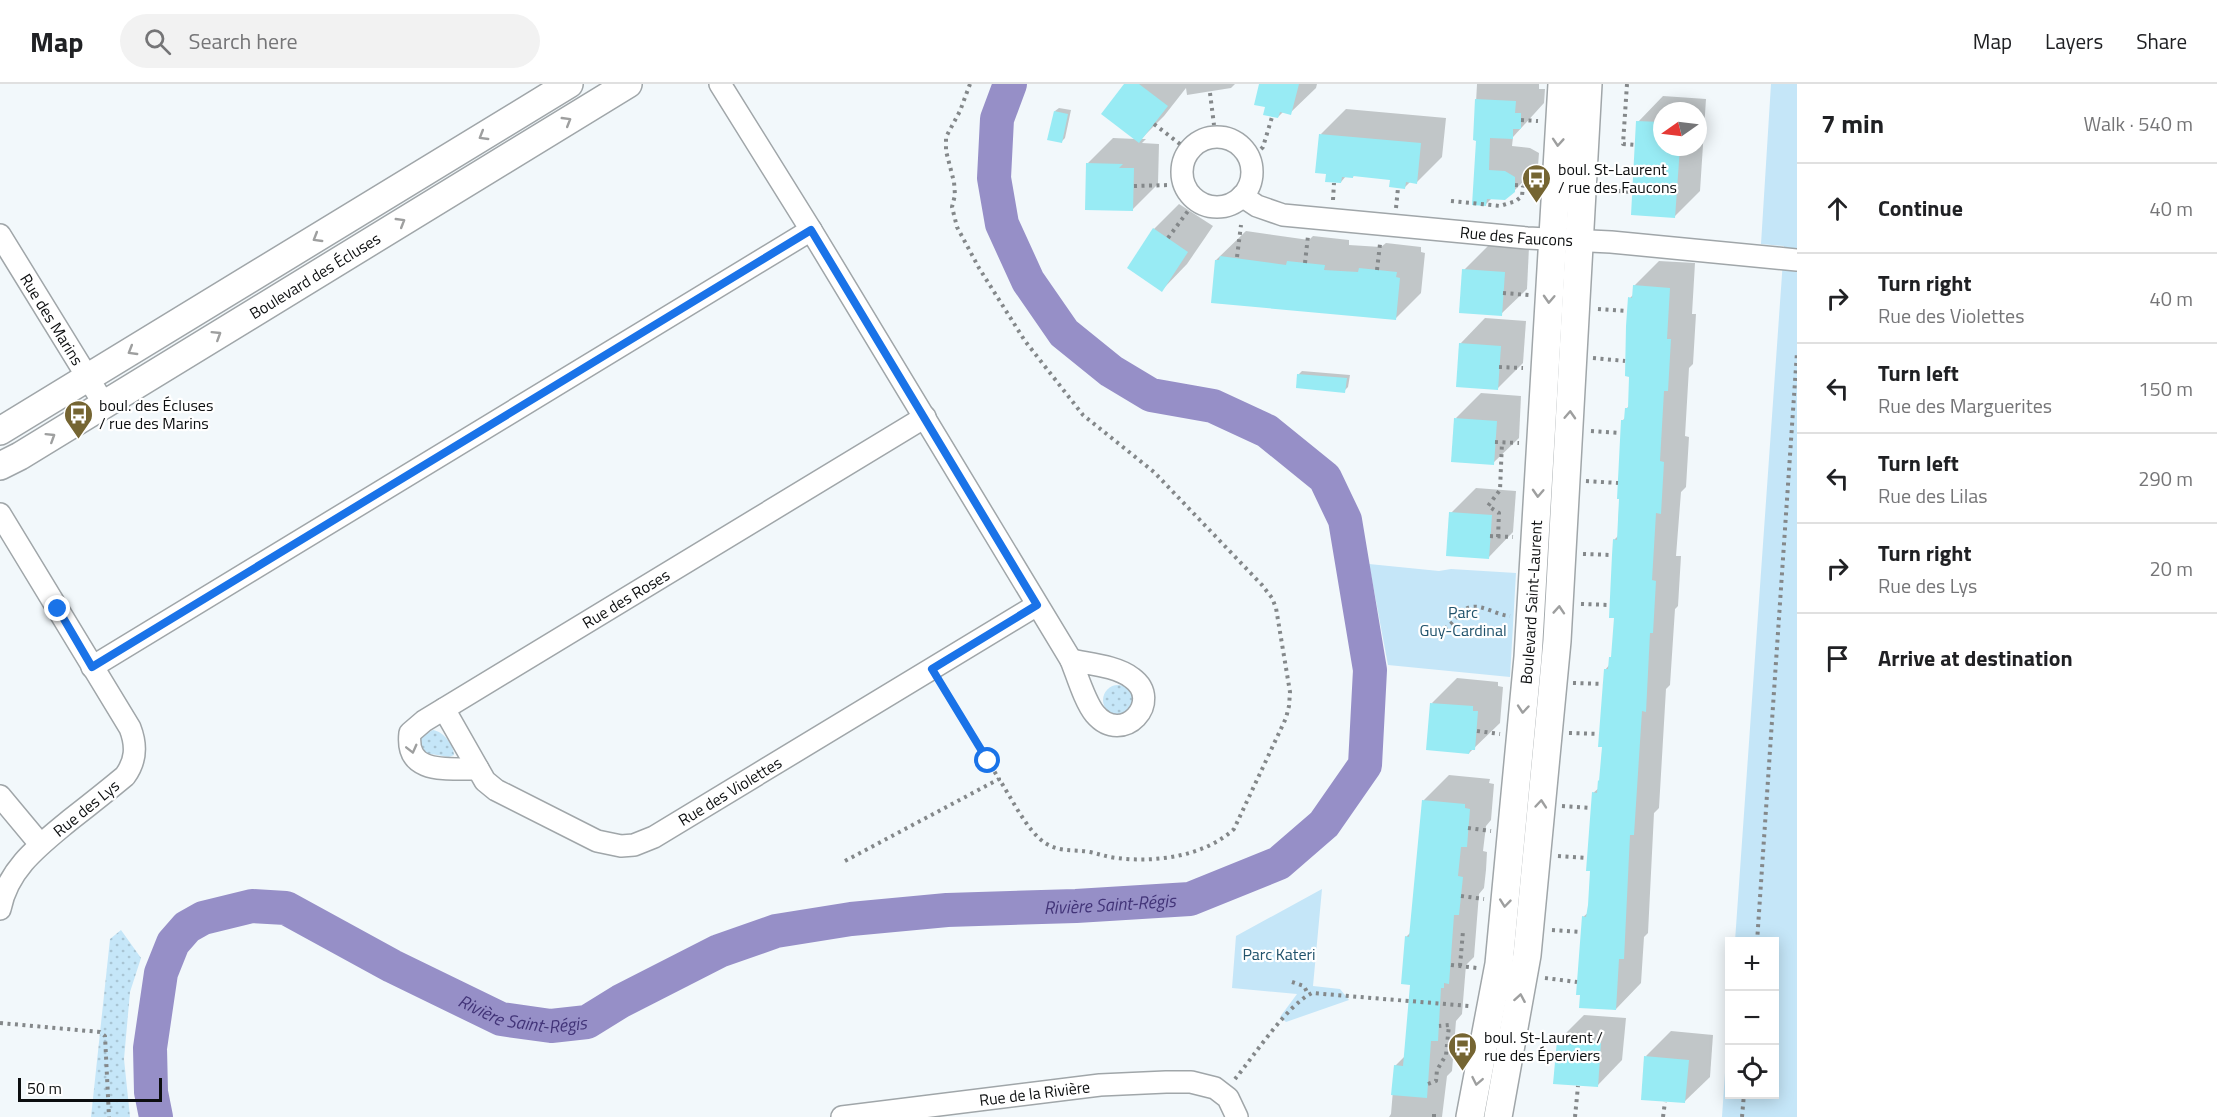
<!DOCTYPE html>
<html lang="en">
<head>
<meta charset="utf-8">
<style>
  body { margin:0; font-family:"Titillium Web",sans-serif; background:#f2f2f2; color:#202124 }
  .controls { position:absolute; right:18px; bottom:18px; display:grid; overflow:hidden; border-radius:0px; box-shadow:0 3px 15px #0003 }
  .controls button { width:54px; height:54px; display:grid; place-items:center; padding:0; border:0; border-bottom:2px solid #e0e0e0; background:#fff; color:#202124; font:30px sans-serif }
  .compass { position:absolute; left:1653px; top:18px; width:54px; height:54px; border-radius:50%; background:#fff; box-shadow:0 3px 15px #0003; rotate:256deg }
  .scale { position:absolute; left:18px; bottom:15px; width:144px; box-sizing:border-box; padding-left:6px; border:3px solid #0c0e0f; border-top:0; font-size:16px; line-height:21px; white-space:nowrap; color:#0c0e0f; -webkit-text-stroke:4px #fff; paint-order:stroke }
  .stop { position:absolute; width:18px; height:18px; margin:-14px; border:4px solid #1a73e8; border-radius:50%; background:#fff }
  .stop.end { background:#1a73e8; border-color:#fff; box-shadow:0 2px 6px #0008 }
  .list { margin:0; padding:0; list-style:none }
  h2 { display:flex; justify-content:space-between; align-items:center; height:78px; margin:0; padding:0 24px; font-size:26px }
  h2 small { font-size:20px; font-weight:400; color:#757577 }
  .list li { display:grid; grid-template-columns:39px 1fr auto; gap:18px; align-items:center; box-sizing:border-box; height:90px; padding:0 24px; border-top:2px solid #e0e0e0 }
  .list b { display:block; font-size:22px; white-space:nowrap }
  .list p { margin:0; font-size:20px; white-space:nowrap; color:#757577 }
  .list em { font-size:20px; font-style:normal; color:#757577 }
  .icon { flex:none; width:33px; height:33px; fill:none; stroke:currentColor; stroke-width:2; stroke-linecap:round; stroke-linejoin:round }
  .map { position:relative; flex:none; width:1797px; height:1033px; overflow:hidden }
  header { display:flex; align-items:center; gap:36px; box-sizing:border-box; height:84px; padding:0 30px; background:#fff; border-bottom:2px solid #e0e0e0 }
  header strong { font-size:28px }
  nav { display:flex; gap:33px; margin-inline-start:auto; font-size:21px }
  .search { width:420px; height:54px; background:#f2f2f2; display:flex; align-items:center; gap:15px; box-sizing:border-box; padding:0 21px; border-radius:33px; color:#757577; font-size:22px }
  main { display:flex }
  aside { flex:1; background:#fff }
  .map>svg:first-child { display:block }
  .grass { fill:url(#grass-dots) }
  .park { fill:#c5e6f8 }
  .shadow { fill:#0003; fill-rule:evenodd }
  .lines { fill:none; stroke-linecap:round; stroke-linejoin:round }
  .river { stroke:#968fc7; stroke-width:34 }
  .building { fill:#98ebf4 }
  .minor-casing { stroke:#a0a6a9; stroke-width:24 }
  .tertiary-casing { stroke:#a0a6a9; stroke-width:30 }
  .path { stroke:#84888a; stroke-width:4; stroke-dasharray:3 4.5; stroke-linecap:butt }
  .minor { stroke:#fff; stroke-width:21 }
  .tertiary { stroke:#fff; stroke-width:27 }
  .oneway { stroke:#9e9f9f }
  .route { stroke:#1a73e8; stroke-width:8 }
  .labels { text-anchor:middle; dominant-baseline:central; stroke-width:4.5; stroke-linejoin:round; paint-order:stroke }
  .poi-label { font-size:16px; fill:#0c0e0f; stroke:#fff; text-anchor:start }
  .street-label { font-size:16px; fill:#0c0e0f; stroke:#fff }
  .park-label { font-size:16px; fill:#21536c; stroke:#fff }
  .water-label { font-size:18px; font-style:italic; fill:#423478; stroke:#fff }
</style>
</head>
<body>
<header>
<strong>Map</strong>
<div class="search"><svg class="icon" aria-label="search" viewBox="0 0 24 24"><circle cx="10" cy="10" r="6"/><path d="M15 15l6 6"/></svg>Search here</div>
<nav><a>Map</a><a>Layers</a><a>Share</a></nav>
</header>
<main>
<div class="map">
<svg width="1797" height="1033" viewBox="0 0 1797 1033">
  <defs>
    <pattern id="grass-dots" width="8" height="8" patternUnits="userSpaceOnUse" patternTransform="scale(1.5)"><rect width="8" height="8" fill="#c5e6f8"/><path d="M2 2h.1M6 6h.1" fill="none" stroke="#a8c4d3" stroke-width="1.8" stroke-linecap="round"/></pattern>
  </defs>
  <rect width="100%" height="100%" fill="#f2f8fb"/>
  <g class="grass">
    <circle cx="1118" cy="616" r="15"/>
    <path d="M 433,646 C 444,648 453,660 454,671 L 449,673 L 425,669 L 420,658 L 422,652 Z"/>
    <path d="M 121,846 L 141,874 L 130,908 L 124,975 L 130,1033 L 91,1033 L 110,855 Z"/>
  </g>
  <g class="park">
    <path d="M 1771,0 L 1797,0 L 1797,1033 L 1722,1033 L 1729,930 L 1730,1010 L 1774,1010 L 1774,858 L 1735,857 L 1784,162 L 1761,160 Z"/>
    <path d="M 1369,480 L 1439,487 L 1451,485 L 1516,489 L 1510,593 L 1388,581 Z"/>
    <path d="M 1322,805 L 1313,902 L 1340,905 L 1349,916 L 1286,938 L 1280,933 L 1297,910 L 1232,904 L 1236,852 Z"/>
  </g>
  <g class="shadow">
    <path d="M 1126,0 L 1235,0 L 1231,4 L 1187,11 L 1186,4 L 1164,32 L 1141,55 L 1146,55 L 1142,59 L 1159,60 L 1158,100 L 1133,125 L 1088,79 L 1113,54 L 1136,55 Z"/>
    <path d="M 1261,0 L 1317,0 L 1316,4 L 1290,29 L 1283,28 L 1278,33 L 1266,22 Z"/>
    <path d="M 1477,0 L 1539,0 L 1539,5 L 1545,5 L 1544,19 L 1513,53 L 1512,62 L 1530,64 L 1539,69 L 1538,82 L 1514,107 L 1492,114 L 1486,120 L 1477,55 L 1474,55 Z"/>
    <path d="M 1663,12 L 1706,15 L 1700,107 L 1675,132 L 1638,38 ZM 1662,27 L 1698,27 L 1698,63 L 1662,63 Z"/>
    <path d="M 1059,24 L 1071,26 L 1065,54 L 1061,58 L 1055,27 Z"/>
    <path d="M 1346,25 L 1446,34 L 1442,73 L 1417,98 L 1411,97 L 1405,103 L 1392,94 L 1355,90 L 1353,93 L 1346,92 L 1341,98 L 1321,50 Z"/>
    <path d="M 1179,120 L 1213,142 L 1187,180 L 1162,206 L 1154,145 Z"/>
    <path d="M 1246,147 L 1309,156 L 1313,152 L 1349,156 L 1349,161 L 1381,163 L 1386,159 L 1421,163 L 1421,168 L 1425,169 L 1421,209 L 1396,234 L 1216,176 Z"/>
    <path d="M 1489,161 L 1529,163 L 1527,205 L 1501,230 L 1464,186 Z"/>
    <path d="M 1659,177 L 1695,179 L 1692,230 L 1696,230 L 1693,280 L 1689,284 L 1685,352 L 1689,353 L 1686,403 L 1681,408 L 1676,472 L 1681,472 L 1678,522 L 1675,525 L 1670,601 L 1666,605 L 1659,724 L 1654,729 L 1648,849 L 1644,853 L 1641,899 L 1616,925 L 1583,833 L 1589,828 L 1593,709 L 1599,704 L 1601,695 L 1605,586 L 1610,580 L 1613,571 L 1616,533 L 1614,456 L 1618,452 L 1622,337 L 1626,333 L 1627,324 L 1629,322 L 1630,214 L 1634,210 L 1634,202 Z"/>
    <path d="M 1485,234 L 1526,237 L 1523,279 L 1498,304 L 1460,260 Z"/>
    <path d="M 1302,287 L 1350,291 L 1348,303 L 1344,307 L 1298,291 Z"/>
    <path d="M 1481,309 L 1521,312 L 1519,354 L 1493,379 L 1456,334 Z"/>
    <path d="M 1476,404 L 1516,407 L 1513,448 L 1488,474 L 1451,429 Z"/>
    <path d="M 1457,594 L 1498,598 L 1498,602 L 1503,603 L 1500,639 L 1469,669 L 1432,619 Z"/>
    <path d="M 1449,691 L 1490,695 L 1489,699 L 1494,700 L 1491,736 L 1486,742 L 1483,767 L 1487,768 L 1486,786 L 1484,804 L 1479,810 L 1474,873 L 1466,881 L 1462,930 L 1456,937 L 1452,987 L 1447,992 L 1442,1033 L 1389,1033 L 1391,1030 L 1395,982 L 1406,971 L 1412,899 L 1406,853 L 1411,848 L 1424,716 Z"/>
    <path d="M 1584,931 L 1626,934 L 1622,976 L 1597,1002 L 1559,956 Z"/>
    <path d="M 1671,947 L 1713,951 L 1710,993 L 1684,1018 L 1646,972 Z"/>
  </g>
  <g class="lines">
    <path class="river" id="s1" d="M 156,1033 L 151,1008 L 150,964 L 161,889 L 173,859 L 187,843 L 203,834 L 252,822 L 286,824 L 392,882 L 501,935 L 551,942 L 587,938 L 621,917 L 719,867 L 776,847 L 851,835 L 947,826 L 1076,822 L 1190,815 L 1279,779 L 1324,740 L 1365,681 L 1370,586 L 1345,436 L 1325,394 L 1267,347 L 1213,322 L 1151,311 L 1111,287 L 1064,249 L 1028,197 L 1002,140 L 994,94 L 997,35 L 1010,0"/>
  </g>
  <g class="building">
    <path d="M 1124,0 L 1139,0 L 1168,22 L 1139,59 L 1101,30 Z"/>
    <path d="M 1259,0 L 1299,0 L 1291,31 L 1280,28 L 1278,34 L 1263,31 L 1265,23 L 1254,21 Z"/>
    <path d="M 1475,15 L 1516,17 L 1515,29 L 1521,29 L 1521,45 L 1513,45 L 1513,55 L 1490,54 L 1489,86 L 1505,87 L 1515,93 L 1515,108 L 1505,116 L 1487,115 L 1486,122 L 1472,121 L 1476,57 L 1473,56 Z"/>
    <path d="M 1054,27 L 1068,30 L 1062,59 L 1047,56 Z"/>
    <path d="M 1636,37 L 1662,38 L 1662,63 L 1680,63 L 1675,134 L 1631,131 Z"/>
    <path d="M 1319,50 L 1421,59 L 1417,100 L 1406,98 L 1405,105 L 1389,103 L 1390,96 L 1353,92 L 1353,94 L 1342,93 L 1341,99 L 1325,98 L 1326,90 L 1315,89 Z"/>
    <path d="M 1086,79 L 1123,80 L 1119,84 L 1134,84 L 1133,127 L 1085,126 Z"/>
    <path d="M 1153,144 L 1188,168 L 1162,208 L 1127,184 Z"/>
    <path d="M 1220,172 L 1286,181 L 1287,177 L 1325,181 L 1324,186 L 1358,188 L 1359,184 L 1397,188 L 1396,193 L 1400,194 L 1396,236 L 1211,219 L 1215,176 L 1219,176 Z"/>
    <path d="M 1462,185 L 1505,188 L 1502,232 L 1459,229 Z"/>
    <path d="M 1633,201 L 1670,204 L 1667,255 L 1671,255 L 1668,307 L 1664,307 L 1660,377 L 1664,378 L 1661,430 L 1656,429 L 1652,496 L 1656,497 L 1653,549 L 1650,549 L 1646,628 L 1642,627 L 1634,751 L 1630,751 L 1624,875 L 1619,875 L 1616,926 L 1579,924 L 1580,911 L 1576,911 L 1582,832 L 1586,833 L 1588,821 L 1590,787 L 1586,787 L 1592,708 L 1597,709 L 1598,696 L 1599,697 L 1602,663 L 1598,663 L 1604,585 L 1608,585 L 1609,573 L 1611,573 L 1614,534 L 1609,534 L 1612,471 L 1613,455 L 1617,456 L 1619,415 L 1617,415 L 1621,336 L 1624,336 L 1625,324 L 1628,324 L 1629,293 L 1625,292 L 1626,242 L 1628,213 L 1632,214 Z"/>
    <path d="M 1459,259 L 1501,262 L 1498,306 L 1456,303 Z"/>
    <path d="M 1297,290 L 1347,294 L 1345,309 L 1296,304 Z"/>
    <path d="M 1454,334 L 1497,337 L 1494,381 L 1451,378 Z"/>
    <path d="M 1449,428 L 1492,431 L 1489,475 L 1446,472 Z"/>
    <path d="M 1430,619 L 1473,622 L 1473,627 L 1478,627 L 1475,666 L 1470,666 L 1469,670 L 1426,666 Z"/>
    <path d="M 1422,716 L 1465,720 L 1465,724 L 1470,725 L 1467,763 L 1461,763 L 1458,792 L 1463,793 L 1459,831 L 1454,831 L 1449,900 L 1444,899 L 1444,904 L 1441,904 L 1438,957 L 1431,957 L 1427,1014 L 1391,1011 L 1394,981 L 1403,982 L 1410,901 L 1401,900 L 1405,852 L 1409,853 Z"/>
    <path d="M 1557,956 L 1601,959 L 1598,1003 L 1553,1000 Z"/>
    <path d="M 1644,972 L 1689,976 L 1685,1019 L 1641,1016 Z"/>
  </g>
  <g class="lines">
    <defs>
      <g id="minor">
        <path d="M 720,0 L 811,146 L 1071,576"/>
        <circle cx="1217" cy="88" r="35"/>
        <path id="s2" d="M 1242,112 L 1257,122 L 1283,131 L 1527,154 L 1611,158 L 1797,176"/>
        <path id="s3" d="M 0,151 L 104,320"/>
        <path d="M 0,430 L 130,644 C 137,662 136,677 125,692 C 107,707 88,722 70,736 C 40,761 8,784 0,825"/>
        <path d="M 1071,576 C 1089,580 1117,582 1132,594 C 1164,617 1123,663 1095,630 C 1085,618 1077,591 1071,576 Z"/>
        <path d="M 92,583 L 811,146"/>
        <path id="s4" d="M 444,625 L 485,697 L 496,706 L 597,757 L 621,762 L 634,761 L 654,753 L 1037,521"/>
        <path id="s5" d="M 478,685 C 449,684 405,692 410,649 L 424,637 L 925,333"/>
        <path d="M 0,712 L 40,760"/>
        <path id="s6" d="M 842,1033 L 1100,1001 L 1166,998 L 1191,998 L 1215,1004 L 1228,1014 L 1237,1033"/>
      </g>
      <g id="tertiary">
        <path d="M 0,347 L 569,0"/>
        <path id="s7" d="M 0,382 L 20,372 L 628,0"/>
        <path id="s8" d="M 1470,1033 L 1499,880 L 1528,573 L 1562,0"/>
        <path d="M 1498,1033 L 1527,871 L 1557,557 L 1588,0"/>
      </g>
    </defs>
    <use href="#minor" class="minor-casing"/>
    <use href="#tertiary" class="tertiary-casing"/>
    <g class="path">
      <path d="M 970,0 L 960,27 L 946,53 L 946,67 L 954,98 L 955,111 L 952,123 L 957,143 L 979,184 L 1025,257 L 1083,331 L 1154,388 L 1262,501 L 1272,514 L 1276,524 L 1290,608 L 1289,622 L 1286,634 L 1234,745 C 1205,772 1156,779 1117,774 C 1107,773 1099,770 1090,768 C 1074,765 1061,769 1045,759 C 1027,747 1011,713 999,695"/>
      <path d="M 1627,0 L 1623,60 L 1635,61"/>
      <path d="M 1210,9 L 1214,41"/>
      <path d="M 1521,36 L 1538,37"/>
      <path d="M 1154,40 L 1180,60"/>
      <path d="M 1261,65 L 1263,63 L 1272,33"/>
      <path d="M 1515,101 L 1535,102"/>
      <path d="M 1134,102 L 1171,101"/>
      <path d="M 1603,106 L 1632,108"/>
      <path d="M 1333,116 L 1334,99"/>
      <path d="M 1451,117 L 1500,122 L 1516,117 L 1522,112 L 1523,102"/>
      <path d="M 1396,124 L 1398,104"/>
      <path d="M 1168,154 L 1188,127"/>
      <path d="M 1237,173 L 1241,141"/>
      <path d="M 1305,179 L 1308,152"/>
      <path d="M 1377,186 L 1380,160"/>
      <path d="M 1503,209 L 1529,211"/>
      <path d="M 1598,225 L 1627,227"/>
      <path d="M 1593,274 L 1625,277"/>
      <path d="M 1499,283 L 1523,284"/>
      <path d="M 1591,347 L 1620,349"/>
      <path d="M 1495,358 L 1519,359"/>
      <path d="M 1586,397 L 1618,399"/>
      <path d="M 1490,452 L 1513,453"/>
      <path d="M 1498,453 L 1499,429 L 1488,422 L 1500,406 L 1502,358"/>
      <path d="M 1583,470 L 1612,471"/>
      <path d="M 1581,520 L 1610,521"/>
      <path d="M 1437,546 C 1456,545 1455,525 1472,523 C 1483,521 1497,531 1510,532"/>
      <path d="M 1573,599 L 1603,600"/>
      <path d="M 1477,647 L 1500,650"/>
      <path d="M 1569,649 L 1599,650"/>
      <path d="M 1562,722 L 1591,724"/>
      <path d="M 1468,744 L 1491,747"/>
      <path d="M 1558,772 L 1587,774"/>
      <path d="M 845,777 L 999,695 L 941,601"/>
      <path d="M 1461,812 L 1484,815"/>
      <path d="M 1552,846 L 1581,848"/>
      <path d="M 1757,858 L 1797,268"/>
      <path d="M 1451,881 L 1477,884"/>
      <path d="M 1460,882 L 1463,847"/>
      <path d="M 1545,894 L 1577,898"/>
      <path d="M 1292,898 L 1304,902 L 1308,910"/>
      <path d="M 0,939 L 100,948 L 105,952 L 109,1033"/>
      <path d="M 1235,995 C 1254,972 1287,921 1312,909 L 1469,922"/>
      <path d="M 1428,1000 L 1436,997 L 1437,986 L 1446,971 L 1449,941 L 1439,942"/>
      <path d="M 1434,1033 L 1434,1030"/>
      <path d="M 1575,1033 L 1578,1002"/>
      <path d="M 1663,1033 L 1665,1018"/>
      <path d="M 1742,1033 L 1744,1010"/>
    </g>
    <use href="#minor" class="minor"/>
    <use href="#tertiary" class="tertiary"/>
  </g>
  <defs><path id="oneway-chevron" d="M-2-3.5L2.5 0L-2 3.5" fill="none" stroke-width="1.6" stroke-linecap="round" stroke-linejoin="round" transform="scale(1.5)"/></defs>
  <g class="oneway">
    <use href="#oneway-chevron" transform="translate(567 37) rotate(-31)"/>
    <use href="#oneway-chevron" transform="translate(483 52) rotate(149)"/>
    <use href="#oneway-chevron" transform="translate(1558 58) rotate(94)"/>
    <use href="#oneway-chevron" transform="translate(401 138) rotate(-31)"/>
    <use href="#oneway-chevron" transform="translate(317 154) rotate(149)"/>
    <use href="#oneway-chevron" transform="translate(1549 215) rotate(93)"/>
    <use href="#oneway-chevron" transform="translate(217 251) rotate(-32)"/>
    <use href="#oneway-chevron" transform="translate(132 267) rotate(149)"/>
    <use href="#oneway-chevron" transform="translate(1570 331) rotate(-87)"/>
    <use href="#oneway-chevron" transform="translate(51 353) rotate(-32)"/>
    <use href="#oneway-chevron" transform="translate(1538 409) rotate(93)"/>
    <use href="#oneway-chevron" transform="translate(1559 526) rotate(-86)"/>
    <use href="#oneway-chevron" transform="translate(1523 625) rotate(95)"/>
    <use href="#oneway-chevron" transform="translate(412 665) rotate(76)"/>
    <use href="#oneway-chevron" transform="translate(1541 720) rotate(-85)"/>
    <use href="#oneway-chevron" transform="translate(1505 819) rotate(96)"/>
    <use href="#oneway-chevron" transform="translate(1520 914) rotate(-80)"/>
    <use href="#oneway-chevron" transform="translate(1477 997) rotate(101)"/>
  </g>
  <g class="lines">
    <path class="route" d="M 58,525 L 92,583 L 811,146 L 1037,521 L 932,585 L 988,677"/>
  </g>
  <defs>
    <symbol id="bus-pin" viewBox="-11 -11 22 30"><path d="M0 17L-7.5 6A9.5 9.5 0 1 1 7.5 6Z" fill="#756532" stroke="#fff"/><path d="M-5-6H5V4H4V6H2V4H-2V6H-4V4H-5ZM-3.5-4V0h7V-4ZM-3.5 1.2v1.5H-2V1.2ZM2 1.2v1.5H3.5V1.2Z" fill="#fff"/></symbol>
  </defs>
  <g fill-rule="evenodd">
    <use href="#bus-pin" x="1520" y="78" width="33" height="45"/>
    <use href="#bus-pin" x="62" y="314" width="33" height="45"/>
    <use href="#bus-pin" x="1446" y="946" width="33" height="45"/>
  </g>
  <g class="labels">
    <g class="poi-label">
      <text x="1558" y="85">boul. St-Laurent<tspan x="1558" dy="18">/ rue des Faucons</tspan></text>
      <text x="99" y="321">boul. des Écluses<tspan x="99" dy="18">/ rue des Marins</tspan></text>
      <text x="1484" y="953">boul. St-Laurent /<tspan x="1484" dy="18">rue des Éperviers</tspan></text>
    </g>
    <g class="street-label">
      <text stroke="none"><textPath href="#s2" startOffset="280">Rue des Faucons</textPath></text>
      <text stroke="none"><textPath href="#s7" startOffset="368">Boulevard des Écluses</textPath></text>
      <text stroke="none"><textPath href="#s3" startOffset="99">Rue des Marins</textPath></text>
      <text stroke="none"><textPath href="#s5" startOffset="346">Rue des Roses</textPath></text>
      <text stroke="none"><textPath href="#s8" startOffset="519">Boulevard Saint-Laurent</textPath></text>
      <text stroke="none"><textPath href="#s4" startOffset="358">Rue des Violettes</textPath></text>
      <text transform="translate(86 724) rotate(-39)">Rue des Lys</text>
      <text stroke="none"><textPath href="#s6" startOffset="194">Rue de la Rivière</textPath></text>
    </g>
    <g class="park-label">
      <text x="1463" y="528">Parc<tspan x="1463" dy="18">Guy-Cardinal</tspan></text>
      <text x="1279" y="870">Parc Kateri</text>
    </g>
    <g class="water-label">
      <text stroke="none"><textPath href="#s1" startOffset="1176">Rivière Saint-Régis</textPath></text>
      <text stroke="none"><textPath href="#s1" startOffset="564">Rivière Saint-Régis</textPath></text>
    </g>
  </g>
</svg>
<div class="controls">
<button>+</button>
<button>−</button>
<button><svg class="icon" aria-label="locate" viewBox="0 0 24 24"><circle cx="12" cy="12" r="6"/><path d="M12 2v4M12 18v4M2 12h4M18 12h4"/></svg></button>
</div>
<svg class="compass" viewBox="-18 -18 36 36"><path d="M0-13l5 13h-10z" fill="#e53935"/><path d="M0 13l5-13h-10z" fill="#757577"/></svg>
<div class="scale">50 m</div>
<div class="stop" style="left:988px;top:677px"></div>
<div class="stop end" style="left:58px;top:525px"></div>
</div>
<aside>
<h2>7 min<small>Walk · 540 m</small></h2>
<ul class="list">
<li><svg class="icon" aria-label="ahead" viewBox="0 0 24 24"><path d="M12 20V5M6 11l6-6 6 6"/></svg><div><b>Continue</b></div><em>40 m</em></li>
<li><svg class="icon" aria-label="right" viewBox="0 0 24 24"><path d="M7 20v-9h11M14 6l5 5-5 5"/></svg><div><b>Turn right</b><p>Rue des Violettes</p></div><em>40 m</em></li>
<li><svg class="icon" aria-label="left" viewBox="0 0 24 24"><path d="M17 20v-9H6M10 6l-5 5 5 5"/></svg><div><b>Turn left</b><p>Rue des Marguerites</p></div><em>150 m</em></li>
<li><svg class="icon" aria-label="left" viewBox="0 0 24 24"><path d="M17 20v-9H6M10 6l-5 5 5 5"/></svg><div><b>Turn left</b><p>Rue des Lilas</p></div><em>290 m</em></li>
<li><svg class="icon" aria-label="right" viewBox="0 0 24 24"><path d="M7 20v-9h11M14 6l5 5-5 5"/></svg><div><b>Turn right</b><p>Rue des Lys</p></div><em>20 m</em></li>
<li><svg class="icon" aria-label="arrive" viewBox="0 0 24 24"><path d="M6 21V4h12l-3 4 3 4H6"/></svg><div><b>Arrive at destination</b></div></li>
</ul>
</aside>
</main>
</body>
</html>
